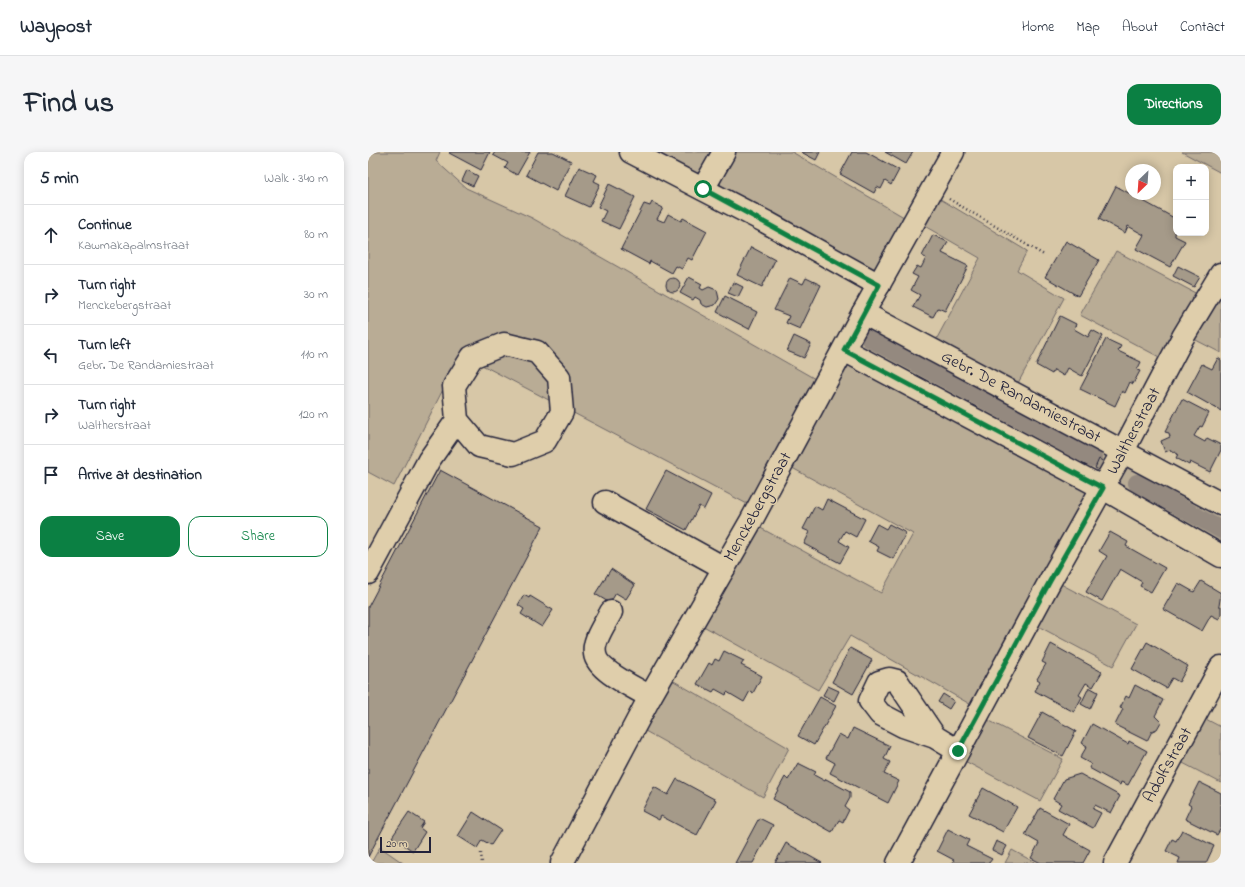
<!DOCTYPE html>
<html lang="en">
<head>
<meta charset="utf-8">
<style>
  body { margin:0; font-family:"Indie Flower",sans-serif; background:#f6f6f7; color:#1f2937 }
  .controls { position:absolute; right:12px; top:12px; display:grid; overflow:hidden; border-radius:8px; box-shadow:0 2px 10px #0003 }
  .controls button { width:36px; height:36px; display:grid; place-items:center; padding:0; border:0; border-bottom:1px solid #e0e1e3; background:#fff; color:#1f2937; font:20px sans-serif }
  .compass { position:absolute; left:757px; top:12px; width:36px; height:36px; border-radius:50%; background:#fff; box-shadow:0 2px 10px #0003; rotate:205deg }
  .scale { position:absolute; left:12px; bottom:10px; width:51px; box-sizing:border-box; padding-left:4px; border:2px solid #22223b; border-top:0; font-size:11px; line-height:14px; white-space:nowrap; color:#22223b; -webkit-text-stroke:3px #dfceab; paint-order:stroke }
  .stop { position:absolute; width:12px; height:12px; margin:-9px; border:3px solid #0b8043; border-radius:50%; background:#fff }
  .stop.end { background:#0b8043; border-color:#fff; box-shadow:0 1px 4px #0008 }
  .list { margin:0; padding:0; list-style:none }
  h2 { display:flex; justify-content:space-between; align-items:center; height:52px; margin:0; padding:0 16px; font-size:17px }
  h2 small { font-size:13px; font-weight:400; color:#747a83 }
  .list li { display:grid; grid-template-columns:26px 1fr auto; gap:12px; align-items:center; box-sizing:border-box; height:60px; padding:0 16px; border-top:1px solid #e0e1e3 }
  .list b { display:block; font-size:15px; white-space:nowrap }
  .list p { margin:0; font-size:13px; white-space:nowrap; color:#747a83 }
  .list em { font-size:13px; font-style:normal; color:#747a83 }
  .actions { display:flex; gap:8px; padding:12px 16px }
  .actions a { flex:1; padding:9px 0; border:1px solid #0b8043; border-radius:12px; text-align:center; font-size:14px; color:#0b8043 }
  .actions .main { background:#0b8043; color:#fff }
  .icon { flex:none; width:22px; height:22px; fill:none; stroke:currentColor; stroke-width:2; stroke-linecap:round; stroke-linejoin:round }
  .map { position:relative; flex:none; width:853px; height:711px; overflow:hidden; border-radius:12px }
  header { display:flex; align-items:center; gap:24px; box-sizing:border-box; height:56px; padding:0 20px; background:#fff; border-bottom:1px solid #e0e1e3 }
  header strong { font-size:19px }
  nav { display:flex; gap:22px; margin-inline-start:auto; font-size:14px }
  .intro { display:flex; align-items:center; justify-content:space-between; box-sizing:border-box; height:96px; padding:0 24px }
  h1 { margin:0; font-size:28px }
  .button { padding:10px 18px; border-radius:12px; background:#0b8043; color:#fff; font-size:14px; font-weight:700 }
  main { display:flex; gap:24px; padding:0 24px }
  aside { flex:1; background:#fff; border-radius:12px; box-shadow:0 2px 10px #0003 }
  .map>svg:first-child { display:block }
  .green { fill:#b9ac95; stroke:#6e6768 }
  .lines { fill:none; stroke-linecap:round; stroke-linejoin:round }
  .canal { stroke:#94897f; stroke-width:18 }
  .building { fill:#a59a89; stroke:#22223b }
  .minor-casing { stroke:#22223b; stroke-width:25 }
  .path { stroke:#22223b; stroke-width:2.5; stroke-dasharray:1 3; stroke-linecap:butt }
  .minor { stroke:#dfceab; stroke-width:22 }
  .route { stroke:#0b8043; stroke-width:5 }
  .labels { text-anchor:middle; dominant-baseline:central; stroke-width:3; stroke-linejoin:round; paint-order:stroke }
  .street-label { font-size:17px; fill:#22223b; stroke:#dfceab }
</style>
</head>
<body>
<header>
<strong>Waypost</strong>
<nav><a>Home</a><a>Map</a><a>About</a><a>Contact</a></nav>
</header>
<div class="intro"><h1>Find us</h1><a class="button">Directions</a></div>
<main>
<aside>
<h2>5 min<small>Walk · 340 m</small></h2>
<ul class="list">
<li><svg class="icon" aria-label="ahead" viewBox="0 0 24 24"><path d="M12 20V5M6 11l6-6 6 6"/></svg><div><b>Continue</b><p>Kawmakapalmstraat</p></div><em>80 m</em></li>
<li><svg class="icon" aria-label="right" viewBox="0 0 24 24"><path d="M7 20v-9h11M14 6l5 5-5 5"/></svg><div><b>Turn right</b><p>Menckebergstraat</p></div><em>30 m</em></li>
<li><svg class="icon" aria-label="left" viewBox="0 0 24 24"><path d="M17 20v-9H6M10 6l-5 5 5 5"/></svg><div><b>Turn left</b><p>Gebr. De Randamiestraat</p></div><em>110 m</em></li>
<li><svg class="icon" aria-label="right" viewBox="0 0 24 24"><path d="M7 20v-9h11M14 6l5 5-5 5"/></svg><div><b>Turn right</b><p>Waltherstraat</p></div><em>120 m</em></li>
<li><svg class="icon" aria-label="arrive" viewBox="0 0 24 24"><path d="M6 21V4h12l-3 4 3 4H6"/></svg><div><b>Arrive at destination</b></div></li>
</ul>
<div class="actions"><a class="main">Save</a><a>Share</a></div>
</aside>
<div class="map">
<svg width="853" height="711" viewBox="0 0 853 711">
  <rect width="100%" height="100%" fill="#d7c7a7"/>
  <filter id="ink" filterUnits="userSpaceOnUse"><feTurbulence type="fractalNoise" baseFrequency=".025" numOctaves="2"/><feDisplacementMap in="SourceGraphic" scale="8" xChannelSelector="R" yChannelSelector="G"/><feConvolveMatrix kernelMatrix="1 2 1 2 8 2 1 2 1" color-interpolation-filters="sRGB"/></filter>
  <g filter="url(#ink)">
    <g class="green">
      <path d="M 0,0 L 72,0 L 68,9 L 98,36 L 164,66 L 449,228 L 383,354 L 93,202 L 26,334 L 0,320 Z"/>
      <path d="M 277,0 L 348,0 L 335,19 L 327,22 Z"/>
      <path d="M 365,0 L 424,0 L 541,68 L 509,117 L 502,118 L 353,34 L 351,27 Z"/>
      <path d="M 814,0 L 853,0 L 853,21 Z"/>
      <path d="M 569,45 L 659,99 L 649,118 L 696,146 L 649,233 L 568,188 L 612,106 L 553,72 Z"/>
      <path d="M 748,99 L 831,143 L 795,207 L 712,163 Z"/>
      <path d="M 847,144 L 853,147 L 853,201 L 824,186 Z"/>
      <path d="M 506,173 L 737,297 L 740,305 L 726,322 L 493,200 L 487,189 L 494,175 Z"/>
      <path d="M 484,210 L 722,341 L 607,555 L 482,484 L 450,538 L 330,471 L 387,373 L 513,441 L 545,382 L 417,312 L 475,212 Z"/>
      <path d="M 762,312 L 853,361 L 853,397 L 748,335 L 755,313 Z"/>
      <path d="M 689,430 L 768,472 L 745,514 L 666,472 Z"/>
      <path d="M 299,525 L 421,596 L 395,645 L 270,575 Z"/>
      <path d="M 834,565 L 853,575 L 853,631 L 811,609 Z"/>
      <path d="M 616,566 L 695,607 L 672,649 L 593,607 Z"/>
      <path d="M 12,695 L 35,711 L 3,711 Z"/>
      <path d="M 644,698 L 668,711 L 637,711 Z"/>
    </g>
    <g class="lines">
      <g class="canal">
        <path d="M 501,186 L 725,306"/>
        <path d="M 769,331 L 853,378"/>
      </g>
    </g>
    <g class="building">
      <path d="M 82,0 L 122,0 L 113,18 L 81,1 Z"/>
      <path d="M 127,0 L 162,0 L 149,23 L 137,16 L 140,11 L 125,3 Z"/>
      <path d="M 170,0 L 185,0 L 203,9 L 188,39 L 158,23 Z"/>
      <path d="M 433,0 L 452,0 L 448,8 Z"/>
      <path d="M 484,0 L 498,0 L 531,18 L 523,33 L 517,29 L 513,37 L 509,35 L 506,41 L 472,22 Z"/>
      <path d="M 517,0 L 545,0 L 538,12 Z"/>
      <path d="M 211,15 L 229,23 L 226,29 L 232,32 L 221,55 L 197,44 Z"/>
      <path d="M 99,18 L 110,24 L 105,34 L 94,29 Z"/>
      <path d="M 241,32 L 267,45 L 251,77 L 233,69 L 238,59 L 230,55 Z"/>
      <path d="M 748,34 L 808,67 L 807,84 L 817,89 L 802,115 L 768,97 L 776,83 L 760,74 L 757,81 L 731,67 Z"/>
      <path d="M 284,50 L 295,56 L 289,67 L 296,70 L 300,62 L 313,69 L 315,66 L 339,79 L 324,108 L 320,106 L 314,117 L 308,114 L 304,121 L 282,109 L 281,112 L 253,97 L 276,52 L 282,54 Z"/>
      <path d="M 565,83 L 580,90 L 574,101 L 600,114 L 577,159 L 570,156 L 565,165 L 545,155 L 552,143 L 543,138 L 550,125 L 544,122 L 549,114 L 553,116 L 558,106 L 554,104 Z"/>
      <path d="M 698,89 L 731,108 L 710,144 L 677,125 Z"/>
      <path d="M 383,95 L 407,108 L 394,135 L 369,123 Z"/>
      <path d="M 810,114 L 832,125 L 826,135 L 805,124 Z"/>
      <path d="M 321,125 L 334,132 L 332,136 L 335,138 L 341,135 L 349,138 L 351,147 L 347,153 L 339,155 L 333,152 L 332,148 L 327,145 L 325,148 L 312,141 Z"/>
      <path d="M 422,126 L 435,132 L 438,126 L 453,133 L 432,177 L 418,171 L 421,164 L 406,158 Z"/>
      <circle cx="305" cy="133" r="7"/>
      <path d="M 365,130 L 375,135 L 370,145 L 360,141 Z"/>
      <path d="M 357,144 L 389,160 L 381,177 L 349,160 Z"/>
      <path d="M 692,164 L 708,172 L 706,177 L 720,185 L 724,178 L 735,184 L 714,224 L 700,216 L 696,224 L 686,218 L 684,222 L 668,213 Z"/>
      <path d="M 426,184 L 443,192 L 436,206 L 419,199 Z"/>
      <path d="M 738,187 L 753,194 L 750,199 L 773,210 L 769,218 L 772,219 L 765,232 L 762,230 L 757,241 L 754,239 L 747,254 L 712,237 Z"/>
      <path d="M 850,206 L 853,208 L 853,259 L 819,240 L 834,212 L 844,217 Z"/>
      <path d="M 814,247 L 841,261 L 834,275 L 832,274 L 826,284 L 837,290 L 839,286 L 853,293 L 853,298 L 842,320 L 822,310 L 821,313 L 808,306 L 810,302 L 802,298 L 797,300 L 793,289 L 802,285 L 801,281 L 797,280 Z"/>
      <path d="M 731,307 L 740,312 L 735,320 L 727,316 Z"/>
      <path d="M 72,318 L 175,374 L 0,705 L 0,455 Z"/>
      <path d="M 298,319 L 343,343 L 336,357 L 331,354 L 318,378 L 278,357 Z"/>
      <path d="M 459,347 L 497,367 L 488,385 L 477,379 L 471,389 L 481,395 L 472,411 L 436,392 L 442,380 L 435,377 L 447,354 L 454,358 Z"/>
      <path d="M 509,372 L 518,377 L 521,372 L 538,381 L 525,407 L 509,399 L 511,395 L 500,389 Z"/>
      <path d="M 742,380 L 760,390 L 758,394 L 797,416 L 783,440 L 772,434 L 774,430 L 752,417 L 734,449 L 718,440 L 739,404 L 731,399 Z"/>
      <path d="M 243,417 L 267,433 L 258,447 L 248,441 L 242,451 L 227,442 Z"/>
      <path d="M 833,429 L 853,441 L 851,454 L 853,454 L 853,463 L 851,467 L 843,463 L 834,479 L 795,457 L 810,431 L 826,440 Z"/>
      <path d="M 156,443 L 161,446 L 162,444 L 185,458 L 174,475 L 153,462 L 156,457 L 150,453 Z"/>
      <path d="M 779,490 L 820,514 L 811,530 L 804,526 L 798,536 L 764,517 Z"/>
      <path d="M 683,492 L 734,520 L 725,535 L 718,531 L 711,543 L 714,545 L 706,560 L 667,539 L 672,529 L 669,527 L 678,512 L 674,510 Z"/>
      <path d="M 482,496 L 504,508 L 485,542 L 464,530 Z"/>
      <path d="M 356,499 L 376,509 L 373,513 L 394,524 L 385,541 L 382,539 L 376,550 L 359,540 L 358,543 L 347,537 L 345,540 L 329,532 L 341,511 L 344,513 L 347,507 L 351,509 Z"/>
      <path d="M 767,533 L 795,548 L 787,564 L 793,570 L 789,577 L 784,579 L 779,589 L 747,573 L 755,557 L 752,556 L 758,544 L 761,546 Z"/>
      <path d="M 460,534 L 471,539 L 466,549 L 455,543 Z"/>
      <path d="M 721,535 L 730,540 L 722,557 L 713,552 Z"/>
      <path d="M 575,542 L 586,549 L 581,557 L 570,550 Z"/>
      <path d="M 452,545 L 468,554 L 446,593 L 430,584 Z"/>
      <path d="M 674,560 L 708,579 L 695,604 L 660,586 Z"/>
      <path d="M 724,572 L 760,592 L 761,589 L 779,599 L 760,633 L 753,630 L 752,633 L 721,616 L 723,612 L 712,606 L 719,594 L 714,591 Z"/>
      <path d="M 485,576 L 522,594 L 516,607 L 522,610 L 516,622 L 531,629 L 520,651 L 462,621 L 467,611 L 458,606 L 471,582 L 480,587 Z"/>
      <path d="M 430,611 L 448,620 L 446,623 L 457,629 L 458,627 L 482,640 L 482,646 L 477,655 L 481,658 L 475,670 L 471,668 L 464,680 L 405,647 L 417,625 L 420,628 Z"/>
      <path d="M 712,622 L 752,644 L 743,661 L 727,653 L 725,657 L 733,661 L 725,676 L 690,657 L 693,652 L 685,647 L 696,627 Z"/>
      <path d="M 309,627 L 348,648 L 329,683 L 293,664 L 291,668 L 274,659 L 286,635 L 300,643 Z"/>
      <path d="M 831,630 L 853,641 L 853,676 L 849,683 L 817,667 L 823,654 L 820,652 Z"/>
      <path d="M 615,636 L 649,655 L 635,680 L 601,662 Z"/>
      <path d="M 672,656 L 701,672 L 695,683 L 722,698 L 715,711 L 673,711 L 663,706 L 671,691 L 657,683 Z"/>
      <path d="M 41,660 L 56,670 L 52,676 L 57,680 L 45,699 L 24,685 Z"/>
      <path d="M 105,660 L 133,678 L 123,693 L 114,688 L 109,696 L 90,684 Z"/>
      <path d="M 391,666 L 405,673 L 385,711 L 367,711 Z"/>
      <path d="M 580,677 L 601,688 L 598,694 L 624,707 L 621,711 L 584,711 L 586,708 L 569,699 Z"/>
      <path d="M 814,678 L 846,694 L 838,711 L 810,711 L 812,706 L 798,699 L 804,687 L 808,689 Z"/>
      <path d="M 628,689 L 639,694 L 634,703 L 624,698 Z"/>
      <path d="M 418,691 L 454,711 L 407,711 Z"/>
    </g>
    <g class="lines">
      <defs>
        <g id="minor">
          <path d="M 263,0 L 398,70 L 511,133"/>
          <path d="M 335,37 L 356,0"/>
          <path d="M 495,161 L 853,352"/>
          <path d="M 476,198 L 735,336 L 853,404"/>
          <path d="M 237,350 L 356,416"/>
          <path d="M 0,421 L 61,308 L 89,268 L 86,234 L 104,205 L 136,192 L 169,200 L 191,225 L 194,260 L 177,289 L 145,302 L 111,294 L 89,268"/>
          <path d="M 243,460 C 237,472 224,489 227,502 C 229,519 268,536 282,545"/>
          <path d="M 567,585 L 529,529 L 521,527 L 511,530 L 502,549 L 512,562 L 535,574 L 567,585 L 590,599"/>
          <path d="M 194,711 L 282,545 L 383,369 L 495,161 L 585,0"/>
          <path d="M 530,711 L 682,429 L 755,299 L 815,185 L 853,122"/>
          <path d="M 747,711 L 853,515"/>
        </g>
      </defs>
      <use href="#minor" class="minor-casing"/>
      <g class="path">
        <path d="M 581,47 L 676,103"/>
        <path d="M 113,701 L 114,711"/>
      </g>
      <use href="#minor" class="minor"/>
    </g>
  </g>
  <g class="lines" filter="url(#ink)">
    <path class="route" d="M 335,37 L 511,133 L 476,198 L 735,336 L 682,429 L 590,599"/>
  </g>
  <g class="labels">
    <g class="street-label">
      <text transform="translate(653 245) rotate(28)">Gebr. De Randamiestraat</text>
      <text transform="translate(766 279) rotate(-62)">Waltherstraat</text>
      <text transform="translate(390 355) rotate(-61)">Menckebergstraat</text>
      <text transform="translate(800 613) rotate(-61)">Adolfstraat</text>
    </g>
  </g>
</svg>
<div class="controls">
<button>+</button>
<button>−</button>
</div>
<svg class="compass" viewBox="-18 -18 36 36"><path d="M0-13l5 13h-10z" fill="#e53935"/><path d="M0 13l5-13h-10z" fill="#747a83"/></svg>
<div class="scale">20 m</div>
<div class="stop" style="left:335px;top:37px"></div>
<div class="stop end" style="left:590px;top:599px"></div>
</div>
</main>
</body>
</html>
